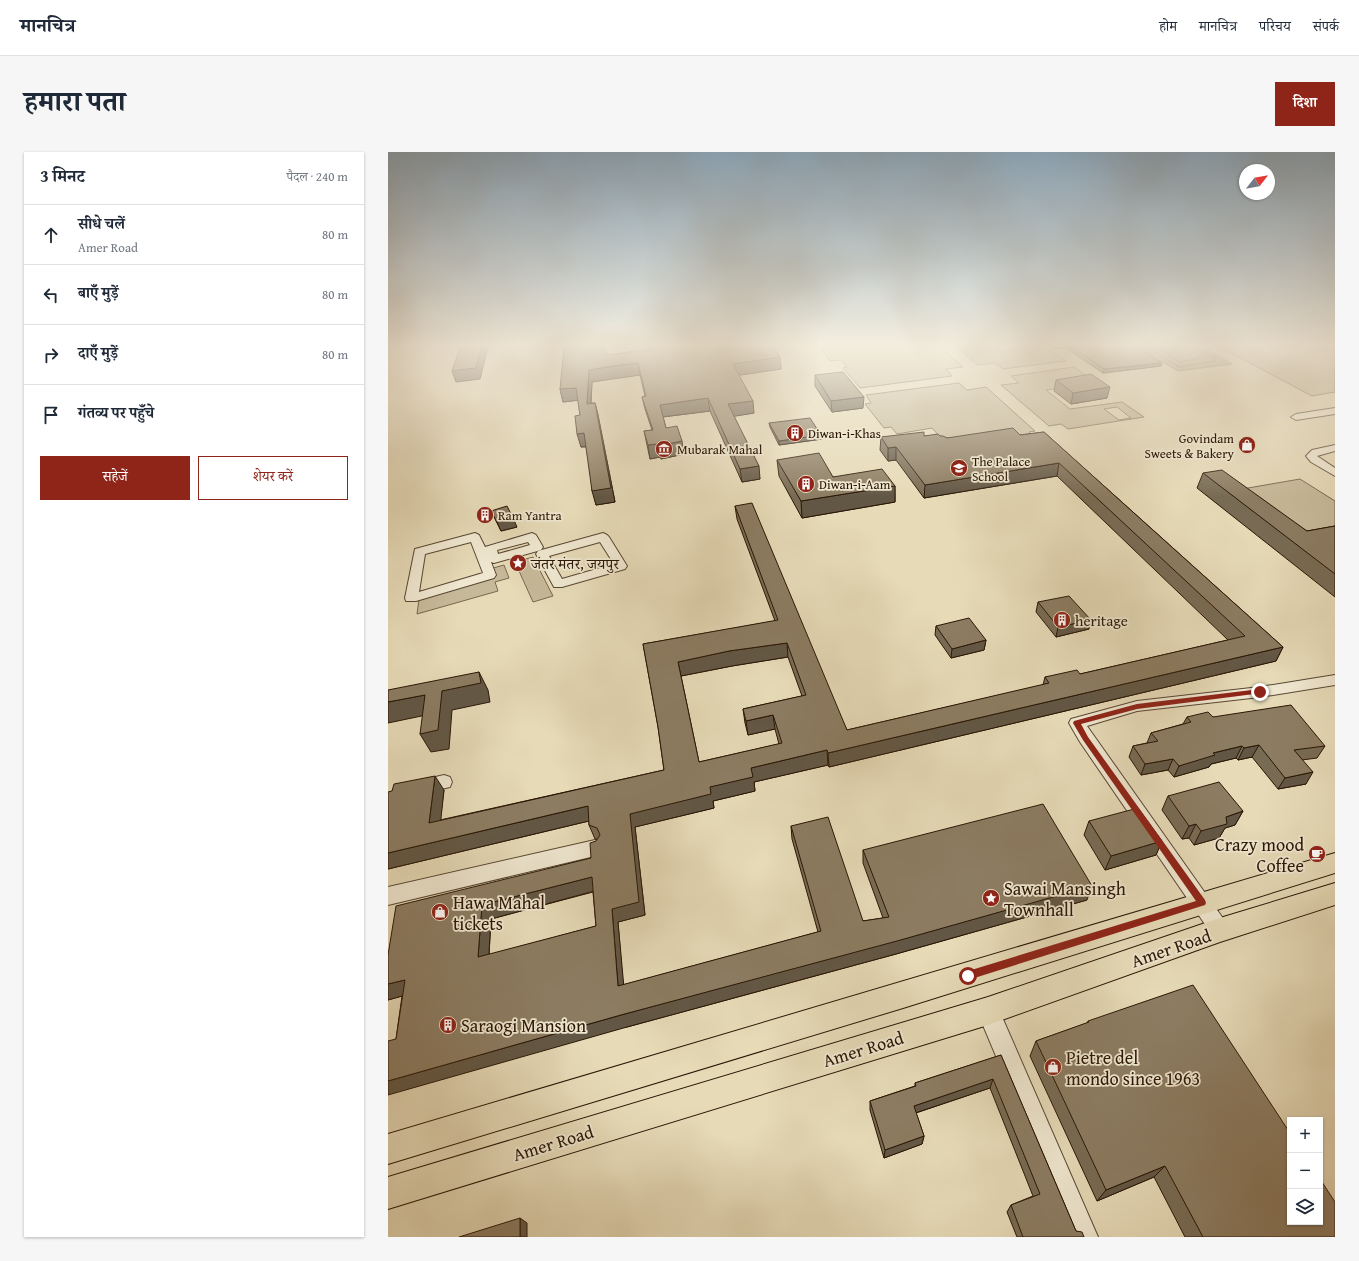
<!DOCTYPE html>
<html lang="hi">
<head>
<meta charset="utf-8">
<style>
  body { margin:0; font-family:"Gentium Book Plus","Noto Serif Devanagari",serif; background:#f6f6f7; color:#1f2937 }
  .controls { position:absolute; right:12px; bottom:12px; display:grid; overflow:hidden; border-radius:0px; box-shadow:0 1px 3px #0004 }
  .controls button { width:36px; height:36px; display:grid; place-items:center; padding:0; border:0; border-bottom:1px solid #e0e1e3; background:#fff; color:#1f2937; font:20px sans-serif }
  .compass { position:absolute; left:851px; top:12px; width:36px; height:36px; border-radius:50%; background:#fff; box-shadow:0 1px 3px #0004; rotate:59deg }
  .stop { position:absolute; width:12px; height:12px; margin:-9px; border:3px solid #8f2418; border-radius:50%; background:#fff }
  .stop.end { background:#8f2418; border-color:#fff; box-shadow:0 1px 4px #0008 }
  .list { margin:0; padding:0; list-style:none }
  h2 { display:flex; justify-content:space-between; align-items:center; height:52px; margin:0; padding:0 16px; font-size:17px }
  h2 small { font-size:13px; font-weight:400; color:#747a83 }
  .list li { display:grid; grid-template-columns:26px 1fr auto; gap:12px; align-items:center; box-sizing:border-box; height:60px; padding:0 16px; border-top:1px solid #e0e1e3 }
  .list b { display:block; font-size:15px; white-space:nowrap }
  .list p { margin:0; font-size:13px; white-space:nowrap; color:#747a83 }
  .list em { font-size:13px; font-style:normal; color:#747a83 }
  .actions { display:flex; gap:8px; padding:12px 16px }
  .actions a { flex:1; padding:9px 0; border:1px solid #8f2418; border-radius:0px; text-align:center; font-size:14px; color:#8f2418 }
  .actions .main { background:#8f2418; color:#fff }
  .icon { flex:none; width:22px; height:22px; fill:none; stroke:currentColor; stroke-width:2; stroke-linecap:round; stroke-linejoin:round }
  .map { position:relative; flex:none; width:947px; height:1085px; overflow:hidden; border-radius:0px }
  header { display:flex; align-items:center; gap:24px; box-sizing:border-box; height:56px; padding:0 20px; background:#fff; border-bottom:1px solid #e0e1e3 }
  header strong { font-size:19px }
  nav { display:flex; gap:22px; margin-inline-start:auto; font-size:14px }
  .intro { display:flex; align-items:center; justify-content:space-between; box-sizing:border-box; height:96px; padding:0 24px }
  h1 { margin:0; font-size:28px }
  .button { padding:10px 18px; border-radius:0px; background:#8f2418; color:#fff; font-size:14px; font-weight:700 }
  main { display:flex; gap:24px; padding:0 24px }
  aside { flex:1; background:#fff; border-radius:0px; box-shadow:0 1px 3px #0004 }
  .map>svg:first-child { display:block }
  .green { fill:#c6b999; stroke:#78684f; fill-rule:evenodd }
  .water { fill:#a6977a; stroke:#74634b }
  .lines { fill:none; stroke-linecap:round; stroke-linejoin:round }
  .shore { stroke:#685640; stroke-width:1 }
  .minor-casing { stroke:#594732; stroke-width:2 }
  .major-casing { stroke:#2a1605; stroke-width:2 }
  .minor { fill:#efe7d0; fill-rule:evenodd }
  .major { fill:#e6dab7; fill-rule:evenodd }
  .wall { fill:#786b54; stroke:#2a1605; fill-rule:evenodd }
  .shaded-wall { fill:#625745; stroke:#2a1605 }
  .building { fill:#8c7c62; stroke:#2a1605; fill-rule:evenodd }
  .route { fill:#8f2418 }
  .labels { text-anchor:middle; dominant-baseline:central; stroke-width:3.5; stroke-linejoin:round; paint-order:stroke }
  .far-poi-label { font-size:13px; fill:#2a1605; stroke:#efe7d0; text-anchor:start }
  .poi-label { font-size:15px; fill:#2a1605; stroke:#efe7d0; text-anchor:start }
  .near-poi-label { font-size:18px; fill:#2a1605; stroke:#efe7d0; text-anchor:start }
  .near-street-label { font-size:18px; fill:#2a1605; stroke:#efe7d0 }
</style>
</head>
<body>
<header>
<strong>मानचित्र</strong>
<nav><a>होम</a><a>मानचित्र</a><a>परिचय</a><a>संपर्क</a></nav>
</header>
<div class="intro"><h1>हमारा पता</h1><a class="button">दिशा</a></div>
<main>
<aside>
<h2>3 मिनट<small>पैदल · 240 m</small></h2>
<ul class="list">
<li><svg class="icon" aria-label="ahead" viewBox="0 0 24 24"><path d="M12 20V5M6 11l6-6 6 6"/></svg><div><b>सीधे चलें</b><p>Amer Road</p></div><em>80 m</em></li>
<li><svg class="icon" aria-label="left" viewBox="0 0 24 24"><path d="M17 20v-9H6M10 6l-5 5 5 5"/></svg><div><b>बाएँ मुड़ें</b></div><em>80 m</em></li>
<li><svg class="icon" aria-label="right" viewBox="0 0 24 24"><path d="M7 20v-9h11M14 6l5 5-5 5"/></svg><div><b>दाएँ मुड़ें</b></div><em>80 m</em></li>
<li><svg class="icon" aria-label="arrive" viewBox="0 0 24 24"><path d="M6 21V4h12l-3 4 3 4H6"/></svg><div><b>गंतव्य पर पहुँचे</b></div></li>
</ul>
<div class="actions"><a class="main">सहेजें</a><a>शेयर करें</a></div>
</aside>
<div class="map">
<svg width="947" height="1085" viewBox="0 0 947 1085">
  <rect width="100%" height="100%" fill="#e6dab7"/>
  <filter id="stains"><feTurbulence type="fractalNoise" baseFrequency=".005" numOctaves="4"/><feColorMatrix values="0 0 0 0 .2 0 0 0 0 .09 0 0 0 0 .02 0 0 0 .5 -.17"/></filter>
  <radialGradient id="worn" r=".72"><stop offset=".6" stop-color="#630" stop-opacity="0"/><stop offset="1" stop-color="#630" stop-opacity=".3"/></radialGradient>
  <g class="green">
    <path d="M 430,193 L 550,193 L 575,215 L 558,217 L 564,224 L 472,236 L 455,216 L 459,215 L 453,208 L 442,209 Z"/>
    <path d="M 566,193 L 608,193 L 616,199 L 657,194 L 678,209 L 615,217 L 607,211 L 590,213 Z"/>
    <path d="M 828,193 L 947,193 L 947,240 L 924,244 Z"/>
    <path d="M 686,215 L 708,231 L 658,238 L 682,257 L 734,250 L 756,265 L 680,277 L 673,272 L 661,274 L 613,233 L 631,231 L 623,224 ZM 729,255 L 743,266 L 731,268 L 716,257 Z"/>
    <path d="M 571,231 L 579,238 L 598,235 L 647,279 L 641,280 L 644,283 L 562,296 L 544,276 L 509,282 L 503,275 L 496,276 L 477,252 L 483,251 L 478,243 Z"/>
    <path d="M 912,327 L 947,349 L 947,388 L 911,395 L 837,340 Z"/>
    <path d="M 145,405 L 165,444 L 145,450 L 127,410 Z"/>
    <path d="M 116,413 L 121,426 L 107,430 L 110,439 L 29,462 L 31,447 L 101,426 L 98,418 Z"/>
  </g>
  <path class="water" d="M 747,193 L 811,193 L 844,212 L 790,219 Z"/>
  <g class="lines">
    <g class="shore">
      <path d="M 754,193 L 791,215 L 827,209 L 827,206 L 811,198 L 810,193"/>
      <path d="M 764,193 L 792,210 L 812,206 L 812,204 L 806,199 L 805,193"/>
    </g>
    <defs>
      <g id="minor">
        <path d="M 947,256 L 947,262 L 908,268 L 903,265 L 908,262 Z"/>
        <path d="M 947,293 L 947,299 L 929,304 L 947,316 L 947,324 L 923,310 L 918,304 L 924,298 Z"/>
        <path d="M 87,381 L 91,383 L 97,395 L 144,381 L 148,383 L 155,395 L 153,398 L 106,411 L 103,410 L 108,423 L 106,426 L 28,449 L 18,449 L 17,446 L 27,397 ZM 83,390 L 95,421 L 31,440 L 37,402 ZM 140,390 L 142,393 L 110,402 L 109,398 Z"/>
        <path d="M 215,381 L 219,383 L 221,385 L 239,414 L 237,417 L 174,435 L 166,435 L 148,402 L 150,399 ZM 212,390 L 226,412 L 174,427 L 161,404 Z"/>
        <path d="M 947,523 L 947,533 L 872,545 L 749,559 L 699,574 L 839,772 L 842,778 L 839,784 L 832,787 L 825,784 L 692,590 L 681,571 L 683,567 L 749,549 L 872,535 Z"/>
        <path d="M 56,623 L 62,625 L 64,630 L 62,635 L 32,642 L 26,640 L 24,635 L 26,630 Z"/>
        <path d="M 207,688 L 213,691 L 216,696 L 213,701 L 207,704 L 0,753 L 0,735 Z"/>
        <path d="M 600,848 L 608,851 L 710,1085 L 684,1085 L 589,859 L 592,851 Z"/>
      </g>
      <g id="major">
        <path d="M 947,701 L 947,721 L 515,856 L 0,1012 L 0,982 Z"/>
        <path d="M 947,731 L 947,753 L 832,790 L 600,873 L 0,1057 L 0,1025 L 600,845 L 832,766 Z"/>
      </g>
    </defs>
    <use href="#minor" class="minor-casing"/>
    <use href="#major" class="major-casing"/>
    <use href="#minor" class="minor"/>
    <use href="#major" class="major"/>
  </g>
  <g class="wall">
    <path d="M 259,193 L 384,193 L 392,205 L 393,217 L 351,223 L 366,261 L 346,264 L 372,327 L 354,330 L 322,259 L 275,265 L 278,276 L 296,302 L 273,307 L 272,305 L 262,307 L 256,279 L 264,278 L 257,257 L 254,245 L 257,244 L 252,223 L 227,226 L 204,230 L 203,251 L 207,251 L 210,263 L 227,350 L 208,353 L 198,295 L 193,295 L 192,263 L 190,248 L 175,250 L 172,237 L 206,194 L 219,203 L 261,198 Z"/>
    <path d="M 660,193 L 744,193 L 773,214 L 715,221 L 678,196 L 665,197 Z"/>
    <path d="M 427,223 L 475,256 L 444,260 L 427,234 Z"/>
    <path d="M 668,228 L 719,246 L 683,252 L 666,239 Z"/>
    <path d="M 381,271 L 434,287 L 391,293 L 382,275 Z"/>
    <path d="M 656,280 L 895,495 L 888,509 L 441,615 L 440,613 L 366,630 L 367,639 L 325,649 L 326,656 L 247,675 L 257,763 L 230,770 L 235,833 L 430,780 L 404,687 L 403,674 L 475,769 L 495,766 L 475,711 L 475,698 L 699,748 L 508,802 L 239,875 L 8,887 L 14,844 L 0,848 L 0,803 L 203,706 L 209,687 L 207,687 L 201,673 L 201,669 L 0,717 L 56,638 L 52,668 L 276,618 L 270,575 L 255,492 L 387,469 L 349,367 L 347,354 L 459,578 L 655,533 L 657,525 L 692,522 L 840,488 L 669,324 L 536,346 L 508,308 L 500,309 L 492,298 L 493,285 L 536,284 L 552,284 L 559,286 L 632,283 ZM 400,505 L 414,544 L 355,557 L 357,571 L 360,583 L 387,577 L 391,592 L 311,610 L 293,524 L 344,514 ZM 205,740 L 208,774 L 101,803 L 103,767 Z"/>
    <path d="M 389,308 L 445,325 L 507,334 L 507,350 L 414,366 L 391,324 Z"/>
    <path d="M 815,321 L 919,379 L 947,374 L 947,445 L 809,336 Z"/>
    <path d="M 103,359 L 129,375 L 113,379 Z"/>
    <path d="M 650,450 L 701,477 L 668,485 L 648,460 Z"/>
    <path d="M 548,474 L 598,488 L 596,498 L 563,506 L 547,483 Z"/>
    <path d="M 799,565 L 825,565 L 937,594 L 929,606 L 914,608 L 918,632 L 890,637 L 864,605 L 850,608 L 848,606 L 823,612 L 821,615 L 786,625 L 780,618 L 753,623 L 741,605 L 745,594 L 759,591 L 763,581 L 795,572 Z"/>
    <path d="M 780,644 L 855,659 L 847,673 L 837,676 L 831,686 L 806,693 L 801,686 L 794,687 L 774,658 Z"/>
    <path d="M 701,669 L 774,689 L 768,703 L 717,718 L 696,683 Z"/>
    <path d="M 700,869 L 947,1085 L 797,1085 L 766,1025 L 709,1049 L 642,904 L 648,889 L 699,871 Z"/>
    <path d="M 613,903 L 688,1079 L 696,1085 L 629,1085 L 619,1060 L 623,1053 L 645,1044 L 602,936 L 528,961 L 536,984 L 534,992 L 496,1006 L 482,958 L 482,949 L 527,934 L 527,931 Z"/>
  </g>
  <g class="shaded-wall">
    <path d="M 94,193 L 97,193 L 99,199 L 92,227 L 68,230 L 64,219 Z"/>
    <path d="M 671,193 L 679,193 L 678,196 L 665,197 L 666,194 Z"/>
    <path d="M 392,205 L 393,217 L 346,224 L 345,212 Z"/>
    <path d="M 250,211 L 252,223 L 204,230 L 202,264 L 199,252 L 201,218 Z"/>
    <path d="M 774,211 L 773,214 L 715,221 L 716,217 Z"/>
    <path d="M 722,235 L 719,246 L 683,252 L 685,241 Z"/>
    <path d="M 188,236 L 192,248 L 175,250 L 172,237 Z"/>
    <path d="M 476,245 L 475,256 L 444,260 L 443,249 Z"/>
    <path d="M 320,246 L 322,259 L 274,265 L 272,253 Z"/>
    <path d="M 365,249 L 366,261 L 342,265 L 340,252 Z"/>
    <path d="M 207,251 L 210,263 L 227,350 L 208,353 L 204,339 Z"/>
    <path d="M 196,281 L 199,294 L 193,295 L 189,282 Z"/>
    <path d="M 433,283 L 434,287 L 391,293 L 391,289 Z"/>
    <path d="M 294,289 L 296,302 L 273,307 L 270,294 Z"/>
    <path d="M 270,292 L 272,305 L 262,307 L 260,293 Z"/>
    <path d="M 508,295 L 508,308 L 500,309 L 500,296 Z"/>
    <path d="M 671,311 L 669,324 L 536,346 L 537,333 Z"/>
    <path d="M 371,314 L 372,327 L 354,330 L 352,317 Z"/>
    <path d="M 507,334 L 507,350 L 414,366 L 413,349 Z"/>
    <path d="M 125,366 L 129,375 L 113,379 L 109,370 Z"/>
    <path d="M 703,468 L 701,477 L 668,485 L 670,475 Z"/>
    <path d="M 598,488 L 596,498 L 563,506 L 564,497 Z"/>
    <path d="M 399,491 L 400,505 L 344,514 L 293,524 L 290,510 L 341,499 Z"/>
    <path d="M 895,495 L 888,509 L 441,615 L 440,601 Z"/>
    <path d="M 91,520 L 100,538 L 102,550 L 64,558 L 61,597 L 43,600 L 32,582 L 54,539 Z"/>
    <path d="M 37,543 L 48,561 L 0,571 L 0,550 Z"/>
    <path d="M 385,563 L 387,577 L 360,583 L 358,569 Z"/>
    <path d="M 871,593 L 864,605 L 850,608 L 856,596 Z"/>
    <path d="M 854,594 L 848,606 L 823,612 L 821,615 L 786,625 L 791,614 L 825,601 Z"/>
    <path d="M 439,598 L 440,613 L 366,630 L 367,639 L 325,649 L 326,656 L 247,675 L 257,763 L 230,770 L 237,847 L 230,834 L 224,757 L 242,662 L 322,635 L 363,616 Z"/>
    <path d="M 785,607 L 780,618 L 753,623 L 757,612 Z"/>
    <path d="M 925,620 L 918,632 L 890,637 L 897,626 Z"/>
    <path d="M 47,624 L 56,638 L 51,685 L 41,671 Z"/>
    <path d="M 200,654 L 205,668 L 0,717 L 0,701 Z"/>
    <path d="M 855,659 L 847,673 L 837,676 L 831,686 L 806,693 L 813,679 L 838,665 Z"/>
    <path d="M 808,672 L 801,686 L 794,687 L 801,674 Z"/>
    <path d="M 774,689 L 768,703 L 717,718 L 723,704 Z"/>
    <path d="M 204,725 L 210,738 L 103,767 L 100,818 L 90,805 L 94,753 Z"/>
    <path d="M 704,734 L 699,748 L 508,802 L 239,875 L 0,943 L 0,929 L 233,863 Z"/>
    <path d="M 17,828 L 28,840 L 0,848 L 0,832 Z"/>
    <path d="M 605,927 L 602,936 L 524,962 L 526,954 Z"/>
    <path d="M 536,984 L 534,992 L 496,1006 L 497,998 Z"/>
    <path d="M 777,1014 L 766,1025 L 709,1049 L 718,1038 Z"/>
    <path d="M 132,1066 L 139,1071 L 139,1085 L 132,1085 Z"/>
  </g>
  <g class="building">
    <path d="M 73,193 L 94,193 L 88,216 L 64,219 Z"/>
    <path d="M 187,193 L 206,193 L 206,194 L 216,193 L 219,203 L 264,197 L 262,193 L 384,193 L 392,205 L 345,212 L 365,249 L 340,252 L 371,314 L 352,317 L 320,246 L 272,253 L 278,276 L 289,274 L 294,289 L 270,294 L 270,292 L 260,293 L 256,279 L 265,278 L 254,245 L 258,244 L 250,211 L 224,214 L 201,218 L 199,252 L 207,251 L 223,336 L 204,339 L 196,281 L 189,282 L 187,264 L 192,263 L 188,236 L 172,237 L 176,196 L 187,195 Z"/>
    <path d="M 680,193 L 744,193 L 774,211 L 716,217 Z"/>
    <path d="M 455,220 L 476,245 L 443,249 L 427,223 Z"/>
    <path d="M 703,222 L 722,235 L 685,241 L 668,228 Z"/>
    <path d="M 422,266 L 433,283 L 391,289 L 381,271 Z"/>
    <path d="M 625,276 L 632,283 L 656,280 L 895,495 L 440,601 L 439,598 L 363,616 L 365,625 L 322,635 L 323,642 L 242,662 L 251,750 L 224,757 L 230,834 L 433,779 L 403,674 L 440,665 L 475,769 L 501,765 L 475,698 L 655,652 L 704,734 L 509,789 L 233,863 L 0,929 L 0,889 L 8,887 L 17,828 L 0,832 L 0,803 L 8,754 L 203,706 L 202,691 L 208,689 L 212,683 L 209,676 L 201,673 L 200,654 L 0,701 L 0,640 L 4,639 L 6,632 L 47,624 L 41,671 L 276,618 L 270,575 L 255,492 L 390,468 L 347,354 L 364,351 L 459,578 L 661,531 L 657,525 L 689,518 L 692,522 L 857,484 L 671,311 L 537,333 L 508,295 L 500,296 L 493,285 L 536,280 L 536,284 L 550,282 L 552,284 L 555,284 L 559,286 ZM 399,491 L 418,543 L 355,557 L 358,569 L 385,563 L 394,591 L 311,610 L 290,510 L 341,499 ZM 204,725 L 208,774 L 90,805 L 94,753 Z"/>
    <path d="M 431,301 L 445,325 L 494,317 L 507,334 L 413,349 L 389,308 Z"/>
    <path d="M 834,318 L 919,379 L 947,374 L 947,422 L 815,321 Z"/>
    <path d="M 119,354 L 125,366 L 109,370 L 103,359 Z"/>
    <path d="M 681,444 L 703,468 L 670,475 L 650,450 Z"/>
    <path d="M 581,466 L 598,488 L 564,497 L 548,474 Z"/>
    <path d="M 91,520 L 93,531 L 54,539 L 50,578 L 32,582 L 37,543 L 0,550 L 0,538 Z"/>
    <path d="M 903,553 L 937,594 L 906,598 L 925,620 L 897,626 L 871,593 L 856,596 L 854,594 L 825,601 L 827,603 L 791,614 L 785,607 L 757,612 L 745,594 L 770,589 L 763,581 L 803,570 L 799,565 L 820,560 L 825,565 Z"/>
    <path d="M 831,630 L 855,659 L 838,665 L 839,672 L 813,679 L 808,672 L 801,674 L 780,644 Z"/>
    <path d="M 750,656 L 774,689 L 723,704 L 701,669 Z"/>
    <path d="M 805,833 L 902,981 L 902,1070 L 932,1070 L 932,1027 L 947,1050 L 947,1085 L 815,1085 L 777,1014 L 718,1038 L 648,889 L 701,870 L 700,869 Z"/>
    <path d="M 613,903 L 688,1079 L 694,1080 L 696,1085 L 635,1085 L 623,1053 L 652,1042 L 605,927 L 526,954 L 536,984 L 497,998 L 482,949 L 528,934 L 527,931 Z"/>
    <path d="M 132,1066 L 132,1085 L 71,1085 Z"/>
  </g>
  <linearGradient id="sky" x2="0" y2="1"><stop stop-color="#8da8bc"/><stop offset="0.56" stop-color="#f4eedf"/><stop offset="1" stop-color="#f4eedf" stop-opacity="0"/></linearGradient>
  <rect width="947" height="345" fill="url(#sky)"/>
  <path class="route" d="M 872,537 L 875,540 L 874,541 L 749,557 L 693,572 L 700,585 L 817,748 L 818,751 L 817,753 L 580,828 L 577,827 L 576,824 L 577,821 L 580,819 L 808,749 L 695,588 L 685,571 L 686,569 L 749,552 Z"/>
  <defs>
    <symbol id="building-disc" viewBox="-11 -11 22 22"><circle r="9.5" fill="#8f2418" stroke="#efe7d0"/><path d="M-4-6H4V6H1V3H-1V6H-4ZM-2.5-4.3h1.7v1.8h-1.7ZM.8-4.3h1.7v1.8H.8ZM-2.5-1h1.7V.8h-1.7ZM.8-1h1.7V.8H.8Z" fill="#fff"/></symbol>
    <symbol id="shop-disc" viewBox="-11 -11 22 22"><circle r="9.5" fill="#8f2418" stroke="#efe7d0"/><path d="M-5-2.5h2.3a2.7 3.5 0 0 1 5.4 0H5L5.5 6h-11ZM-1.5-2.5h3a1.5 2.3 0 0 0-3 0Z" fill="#fff"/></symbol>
    <symbol id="museum-disc" viewBox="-11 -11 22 22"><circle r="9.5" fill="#8f2418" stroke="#efe7d0"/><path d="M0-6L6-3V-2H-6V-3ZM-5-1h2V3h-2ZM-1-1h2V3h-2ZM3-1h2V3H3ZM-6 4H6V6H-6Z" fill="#fff"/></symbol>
    <symbol id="school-disc" viewBox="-11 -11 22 22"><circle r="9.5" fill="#8f2418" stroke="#efe7d0"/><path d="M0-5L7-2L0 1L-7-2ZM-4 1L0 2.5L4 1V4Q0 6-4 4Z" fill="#fff"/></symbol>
    <symbol id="sight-disc" viewBox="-11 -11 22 22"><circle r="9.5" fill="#8f2418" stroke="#efe7d0"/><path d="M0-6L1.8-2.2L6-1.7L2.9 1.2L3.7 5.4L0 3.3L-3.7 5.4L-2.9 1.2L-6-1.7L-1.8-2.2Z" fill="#fff"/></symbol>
    <symbol id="cafe-disc" viewBox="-11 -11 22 22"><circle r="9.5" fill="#8f2418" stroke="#efe7d0"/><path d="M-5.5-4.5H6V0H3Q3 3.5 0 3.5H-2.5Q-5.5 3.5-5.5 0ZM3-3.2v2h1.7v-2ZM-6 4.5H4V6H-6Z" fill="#fff"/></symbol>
  </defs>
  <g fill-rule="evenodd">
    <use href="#building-disc" x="397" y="271" width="20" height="20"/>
    <use href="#shop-disc" x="849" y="283" width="20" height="20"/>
    <use href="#museum-disc" x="266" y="287" width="20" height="20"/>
    <use href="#school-disc" x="561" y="306" width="20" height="20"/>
    <use href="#building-disc" x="408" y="322" width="20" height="20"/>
    <use href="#building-disc" x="87" y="353" width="20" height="20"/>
    <use href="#sight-disc" x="120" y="401" width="20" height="20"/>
    <use href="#building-disc" x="664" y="458" width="20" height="20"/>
    <use href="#cafe-disc" x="919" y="692" width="20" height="20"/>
    <use href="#sight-disc" x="593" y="736" width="20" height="20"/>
    <use href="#shop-disc" x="42" y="750" width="20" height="20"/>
    <use href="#building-disc" x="50" y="863" width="20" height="20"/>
    <use href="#shop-disc" x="655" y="905" width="20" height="20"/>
  </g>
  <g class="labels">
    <g class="far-poi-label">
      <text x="420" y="281">Diwan-i-Khas</text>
      <text x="846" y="286" text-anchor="end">Govindam<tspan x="846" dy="15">Sweets &amp; Bakery</tspan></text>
      <text x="289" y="297">Mubarak Mahal</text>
      <text x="584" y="309">The Palace<tspan x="584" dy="15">School</tspan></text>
      <text x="431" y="332">Diwan-i-Aam</text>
      <text x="110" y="363">Ram Yantra</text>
    </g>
    <g class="poi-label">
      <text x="143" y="411">जंतर मंतर, जयपुर</text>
      <text x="687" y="468">heritage</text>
    </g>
    <g class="near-poi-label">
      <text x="916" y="692" text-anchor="end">Crazy mood<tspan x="916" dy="21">Coffee</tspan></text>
      <text x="616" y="736">Sawai Mansingh<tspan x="616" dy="21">Townhall</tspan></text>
      <text x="65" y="750">Hawa Mahal<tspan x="65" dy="21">tickets</tspan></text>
      <text x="73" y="873">Saraogi Mansion</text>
      <text x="678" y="905">Pietre del<tspan x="678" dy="21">mondo since 1963</tspan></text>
    </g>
    <g class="near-street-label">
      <text transform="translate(783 796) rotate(-19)">Amer Road</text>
      <text transform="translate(475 897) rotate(-17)">Amer Road</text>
      <text transform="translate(165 991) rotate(-17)">Amer Road</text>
    </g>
  </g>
  <rect width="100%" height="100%" filter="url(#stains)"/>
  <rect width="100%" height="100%" fill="url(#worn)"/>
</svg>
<div class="controls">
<button>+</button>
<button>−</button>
<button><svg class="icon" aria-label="layers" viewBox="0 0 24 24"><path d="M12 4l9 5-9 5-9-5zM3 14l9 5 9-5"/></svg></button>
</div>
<svg class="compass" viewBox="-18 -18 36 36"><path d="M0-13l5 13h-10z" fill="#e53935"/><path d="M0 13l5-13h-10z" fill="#747a83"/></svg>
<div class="stop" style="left:580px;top:824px"></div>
<div class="stop end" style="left:872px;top:540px"></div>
</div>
</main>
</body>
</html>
